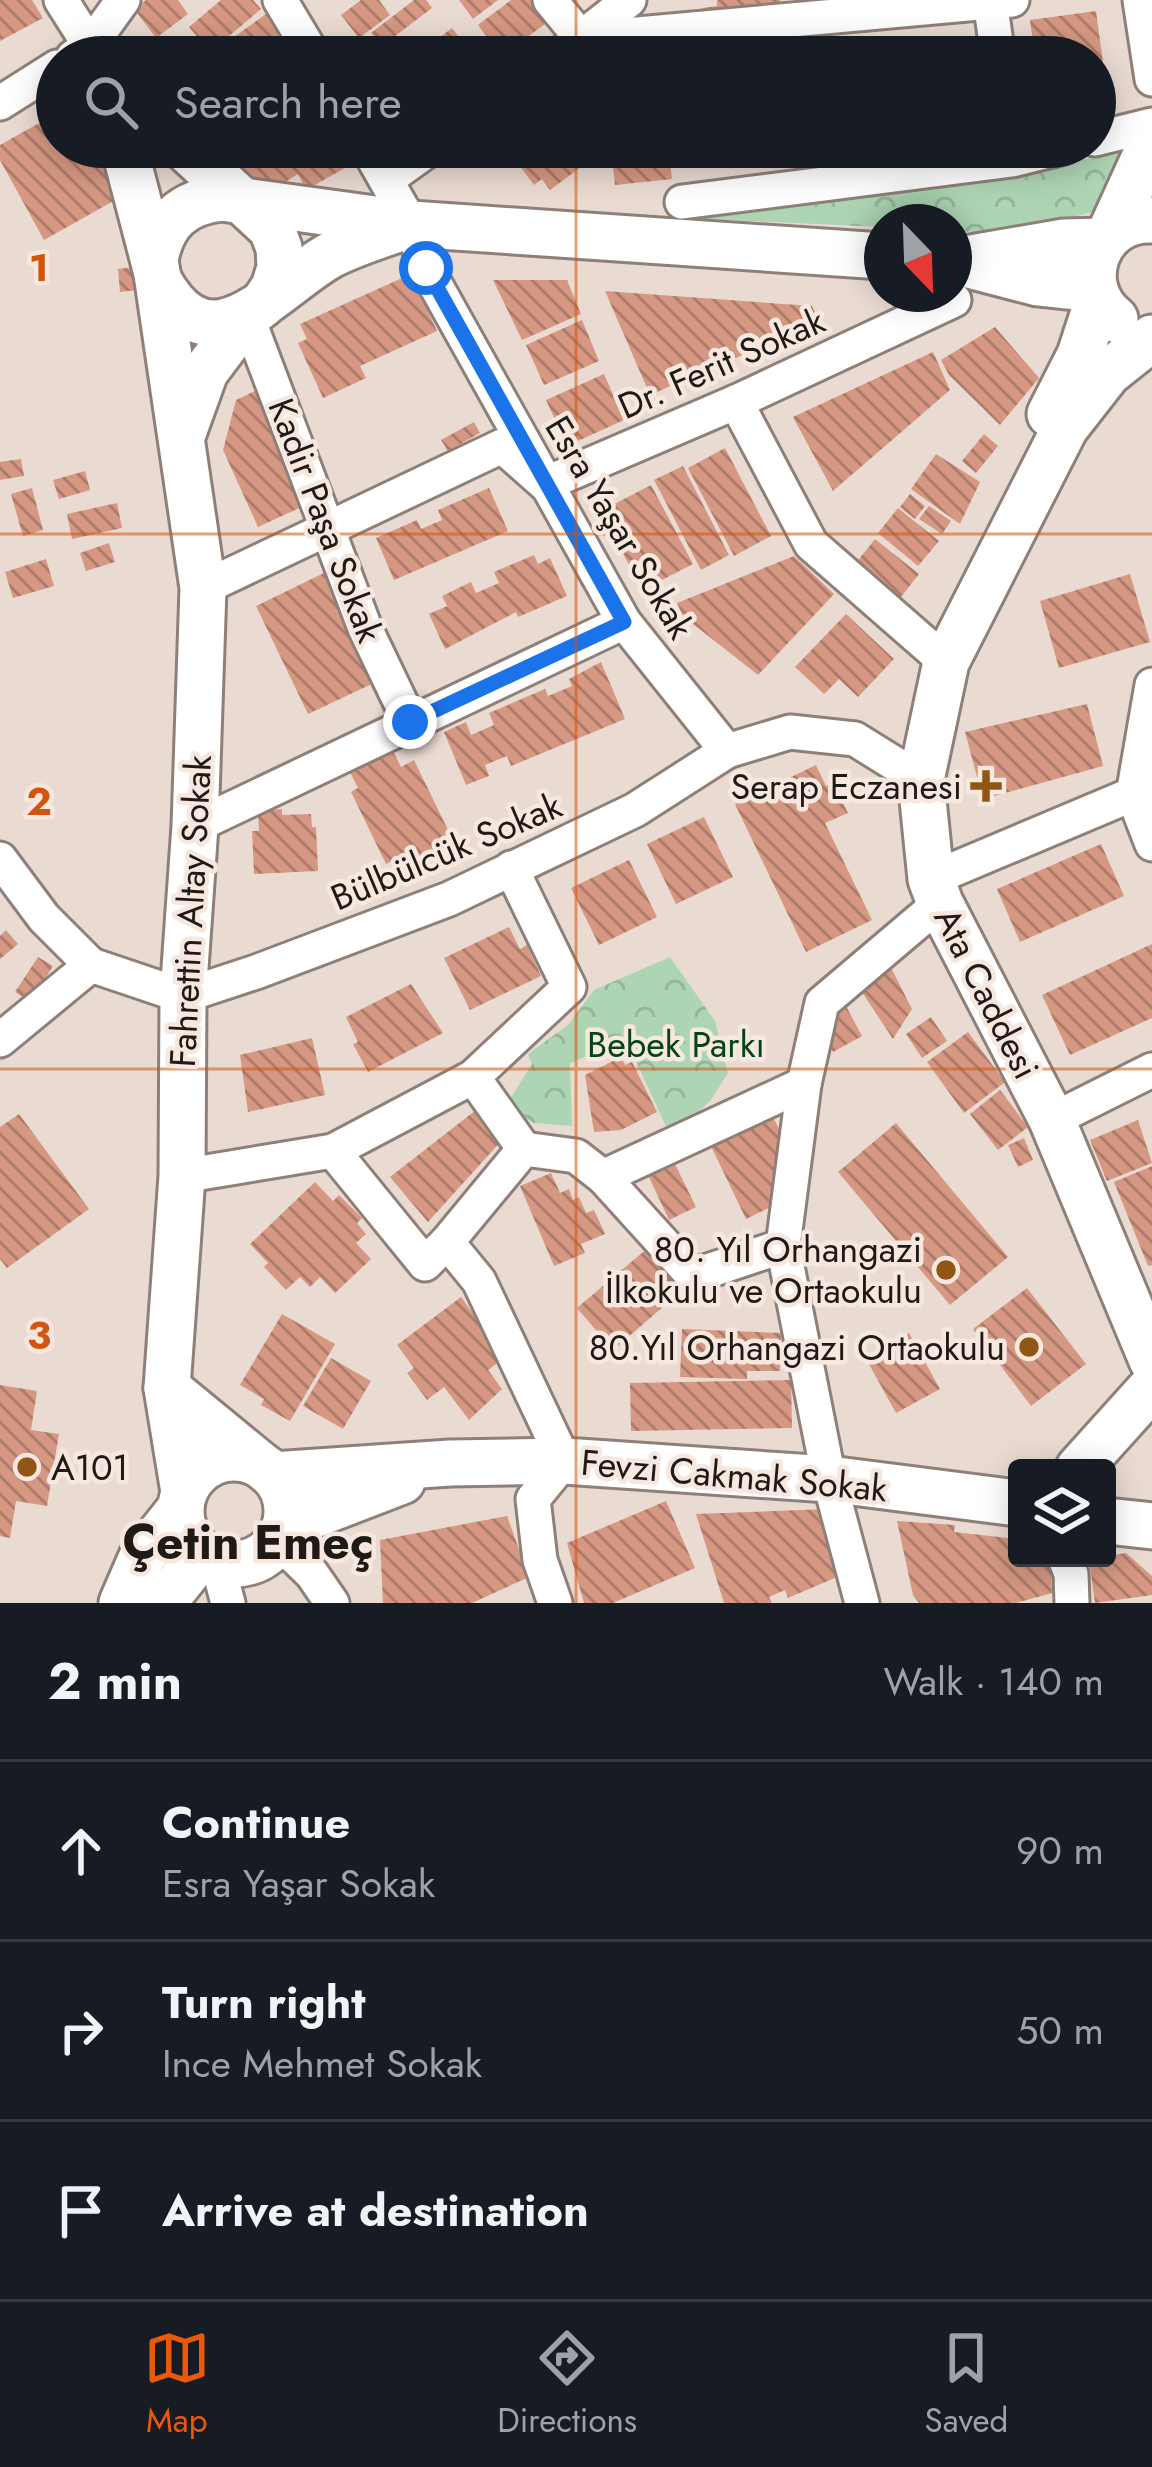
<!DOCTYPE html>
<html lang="en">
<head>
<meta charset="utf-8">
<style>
  body { margin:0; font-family:Jost,sans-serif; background:#20242c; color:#f1f3f6 }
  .controls { position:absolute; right:36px; bottom:36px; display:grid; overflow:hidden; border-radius:12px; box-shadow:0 6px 30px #0003 }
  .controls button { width:108px; height:108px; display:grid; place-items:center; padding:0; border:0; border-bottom:3px solid #363941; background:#171b24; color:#f1f3f6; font:60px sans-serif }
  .compass { position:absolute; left:864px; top:204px; width:108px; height:108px; border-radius:50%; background:#171b24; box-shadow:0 6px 30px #0003; rotate:157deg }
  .stop { position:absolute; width:36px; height:36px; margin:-27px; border:9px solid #1a73e8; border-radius:50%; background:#fff }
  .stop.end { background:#1a73e8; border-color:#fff; box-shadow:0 3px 12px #0008 }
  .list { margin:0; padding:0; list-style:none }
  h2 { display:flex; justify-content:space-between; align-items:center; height:156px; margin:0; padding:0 48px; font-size:51px }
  h2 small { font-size:39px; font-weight:400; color:#9ea1a6 }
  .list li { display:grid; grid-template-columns:78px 1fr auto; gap:36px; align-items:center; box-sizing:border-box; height:180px; padding:0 48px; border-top:3px solid #363941 }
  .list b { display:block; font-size:45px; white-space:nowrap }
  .list p { margin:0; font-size:39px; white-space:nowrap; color:#9ea1a6 }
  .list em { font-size:39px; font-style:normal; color:#9ea1a6 }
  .icon { flex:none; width:66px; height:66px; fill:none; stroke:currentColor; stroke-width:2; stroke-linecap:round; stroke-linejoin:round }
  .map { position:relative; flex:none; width:1152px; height:1603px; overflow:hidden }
  .search { position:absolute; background:#171b24; box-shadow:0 6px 30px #0003; left:36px; right:36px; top:36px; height:132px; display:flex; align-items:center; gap:30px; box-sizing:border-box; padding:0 42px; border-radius:66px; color:#9ea1a6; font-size:45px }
  .sheet { height:696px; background:#171b24 }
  nav { display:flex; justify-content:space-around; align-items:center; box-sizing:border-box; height:168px; border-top:3px solid #363941; background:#171b24; font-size:33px; color:#9ea1a6 }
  nav a { display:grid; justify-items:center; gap:6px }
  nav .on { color:#ea580c }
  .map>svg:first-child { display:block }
  .park { fill:url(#park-crowns) }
  .building { fill:url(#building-back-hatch) }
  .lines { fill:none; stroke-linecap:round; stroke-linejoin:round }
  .street-casing { stroke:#8e8078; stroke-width:39 }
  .secondary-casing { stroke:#8e8078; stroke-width:51 }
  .street { stroke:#fff; stroke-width:33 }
  .secondary { stroke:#fff; stroke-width:45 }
  .route { stroke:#1a73e8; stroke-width:15 }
  .grid { fill:none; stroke:#d4530d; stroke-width:3; stroke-opacity:0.55 }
  .poi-dot { fill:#905613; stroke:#f7e8df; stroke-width:4.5 }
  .labels { text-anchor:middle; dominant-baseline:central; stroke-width:9; stroke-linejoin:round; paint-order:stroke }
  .street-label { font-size:36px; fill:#201a17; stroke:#f7e8df }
  .poi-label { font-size:36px; fill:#201a17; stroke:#f7e8df; text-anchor:end }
  .park-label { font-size:36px; fill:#05431b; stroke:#f7e8df }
  .district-label { font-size:48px; font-weight:bold; fill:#201a17; stroke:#f7e8df }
  .grid-label { font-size:39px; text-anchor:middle; font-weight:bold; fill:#d4530d; stroke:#f7e8df; stroke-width:9; stroke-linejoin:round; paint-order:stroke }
</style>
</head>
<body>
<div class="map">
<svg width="1152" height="1603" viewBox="0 0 1152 1603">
  <defs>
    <pattern id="park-crowns" width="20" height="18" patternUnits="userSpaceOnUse" patternTransform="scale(3)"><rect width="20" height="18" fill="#add5b3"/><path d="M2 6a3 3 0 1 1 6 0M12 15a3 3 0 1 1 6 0" fill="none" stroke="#95b699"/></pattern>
    <pattern id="building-back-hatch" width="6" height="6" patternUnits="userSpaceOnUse" patternTransform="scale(3)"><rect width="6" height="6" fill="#d69882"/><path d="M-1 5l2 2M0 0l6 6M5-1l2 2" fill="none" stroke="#ad7b69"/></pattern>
  </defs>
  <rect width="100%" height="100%" fill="#eadbd2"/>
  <g class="park">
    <path d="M 1127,153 L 1105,210 L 994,233 L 954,231 L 954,222 L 882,222 L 882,227 L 683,218 Z"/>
    <path d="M 670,957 L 715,1021 L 728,1073 L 710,1101 L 671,1137 L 626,1040 L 570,1063 L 572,1126 L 534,1123 L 505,1107 L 532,1064 L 528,1054 L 568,1025 L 594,990 Z"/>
  </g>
  <g class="building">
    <path d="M 0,0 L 32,0 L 43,18 L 0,41 Z"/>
    <path d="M 146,0 L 178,0 L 188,14 L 156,38 L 134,9 Z"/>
    <path d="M 221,0 L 253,0 L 261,9 L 210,52 L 189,27 Z"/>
    <path d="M 361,0 L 379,0 L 390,15 L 359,38 L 341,15 Z"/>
    <path d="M 414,0 L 426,0 L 432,8 L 382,46 L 371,33 Z"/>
    <path d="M 459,0 L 498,0 L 473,19 Z"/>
    <path d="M 511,0 L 539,0 L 553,18 L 502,56 L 478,25 Z"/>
    <path d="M 717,0 L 780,0 L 781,15 L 704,24 L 702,8 L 717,6 Z"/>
    <path d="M 1096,11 L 1107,92 L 1095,93 L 1095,57 L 1035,57 L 1030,20 Z"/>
    <path d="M 266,14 L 296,57 L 206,57 Z"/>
    <path d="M 452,28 L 462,41 L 457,45 L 467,57 L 435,57 L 427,47 Z"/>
    <path d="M 963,43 L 965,57 L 905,57 L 904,52 Z"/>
    <path d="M 57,113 L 57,147 L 100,147 L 126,194 L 44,240 L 0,160 L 0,145 Z"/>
    <path d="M 252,147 L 342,147 L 352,164 L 306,190 L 298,174 L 277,187 L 246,186 L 225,162 Z"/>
    <path d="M 506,147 L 583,147 L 576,152 L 585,164 L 550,190 L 542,179 L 534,185 Z"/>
    <path d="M 611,147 L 676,147 L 677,161 L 670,161 L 672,179 L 615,185 Z"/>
    <path d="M 699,147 L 742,147 L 744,162 L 702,168 Z"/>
    <path d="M 761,147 L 812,147 L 814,161 L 764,168 Z"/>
    <path d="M 833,147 L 887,147 L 887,150 L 835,158 Z"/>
    <path d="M 135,267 L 137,290 L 120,292 L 118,269 Z"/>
    <path d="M 411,274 L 437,331 L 360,366 L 366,378 L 323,398 L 298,343 L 307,339 L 300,324 Z"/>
    <path d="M 493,280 L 567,280 L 581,314 L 522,340 Z"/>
    <path d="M 605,291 L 812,306 L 819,322 L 650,395 Z"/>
    <path d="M 582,320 L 599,361 L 544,385 L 526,345 Z"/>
    <path d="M 995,327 L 1039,378 L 1000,425 L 949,375 L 941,360 Z"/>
    <path d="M 933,352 L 950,390 L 833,491 L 793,417 Z"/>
    <path d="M 604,374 L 624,420 L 567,446 L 546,400 Z"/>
    <path d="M 259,389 L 308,504 L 258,527 L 223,450 L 236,400 Z"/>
    <path d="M 474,422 L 480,433 L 448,451 L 441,440 Z"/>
    <path d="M 984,434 L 998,446 L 976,473 L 962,461 Z"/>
    <path d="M 725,448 L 771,536 L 734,556 L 688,468 Z"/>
    <path d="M 936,454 L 980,482 L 960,524 L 911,489 Z"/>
    <path d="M 21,459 L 24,476 L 0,480 L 0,462 Z"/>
    <path d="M 683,466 L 729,555 L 701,570 L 654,480 Z"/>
    <path d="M 85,471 L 90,490 L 59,499 L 53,480 Z"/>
    <path d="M 651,485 L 693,564 L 642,590 L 601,511 Z"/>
    <path d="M 32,488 L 43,530 L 23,536 L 11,494 Z"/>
    <path d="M 489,488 L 508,531 L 394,580 L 376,538 L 417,520 L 421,529 L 442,520 L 438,510 Z"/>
    <path d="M 910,494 L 925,506 L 915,519 L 900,507 Z"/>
    <path d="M 117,503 L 122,528 L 72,539 L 67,514 Z"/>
    <path d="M 929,506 L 951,521 L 942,534 L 919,519 Z"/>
    <path d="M 898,508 L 939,541 L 918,566 L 878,533 Z"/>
    <path d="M 875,539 L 919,574 L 893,607 L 848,573 Z"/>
    <path d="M 109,543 L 115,562 L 86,571 L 80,553 Z"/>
    <path d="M 534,555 L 538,564 L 550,558 L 567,596 L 518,617 L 516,612 L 445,649 L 429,614 L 447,606 L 442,596 L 471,582 L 476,593 L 499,583 L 494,572 Z"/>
    <path d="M 794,556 L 834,594 L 758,675 L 683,616 L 677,603 Z"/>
    <path d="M 46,559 L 54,586 L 13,598 L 5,572 Z"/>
    <path d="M 324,573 L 376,682 L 308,714 L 256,606 Z"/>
    <path d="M 1130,574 L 1150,642 L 1059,668 L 1040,601 Z"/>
    <path d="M 846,614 L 894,659 L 858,697 L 839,679 L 824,694 L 795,667 Z"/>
    <path d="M 601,662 L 625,719 L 511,766 L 507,756 L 485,765 L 489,776 L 466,785 L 444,732 L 466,722 L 471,735 L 494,725 L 489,713 L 545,689 L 548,696 L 572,686 L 569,679 Z"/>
    <path d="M 1087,704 L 1103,766 L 983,799 L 965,732 Z"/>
    <path d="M 393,751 L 401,767 L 414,760 L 450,834 L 439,840 L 444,849 L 403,868 L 398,858 L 386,864 L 351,792 L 358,788 L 350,772 Z"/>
    <path d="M 816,765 L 826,786 L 833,783 L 848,813 L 825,823 L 872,920 L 806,952 L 735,804 Z"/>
    <path d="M 282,809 L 282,815 L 311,814 L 312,827 L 316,827 L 318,871 L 254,874 L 252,831 L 259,831 L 258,811 Z"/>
    <path d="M 704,817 L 733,877 L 676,904 L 647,844 Z"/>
    <path d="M 1101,844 L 1124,896 L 1020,942 L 997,889 Z"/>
    <path d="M 629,860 L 657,917 L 599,945 L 571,888 Z"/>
    <path d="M 509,927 L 520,949 L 527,945 L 541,976 L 470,1010 L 444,958 Z"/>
    <path d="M 6,930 L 18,944 L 0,959 L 0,936 Z"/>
    <path d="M 1152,944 L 1152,1018 L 1070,1055 L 1042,995 Z"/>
    <path d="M 38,957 L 53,966 L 31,1002 L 15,992 Z"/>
    <path d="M 888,962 L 912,1009 L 893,1039 L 854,980 Z"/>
    <path d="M 411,984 L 443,1033 L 368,1072 L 353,1044 L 358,1042 L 346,1017 Z"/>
    <path d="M 846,1006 L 862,1036 L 833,1052 L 827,1040 L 832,1017 Z"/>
    <path d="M 931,1017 L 947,1041 L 922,1058 L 906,1034 Z"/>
    <path d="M 968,1032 L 1005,1082 L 964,1113 L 927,1062 Z"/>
    <path d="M 312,1038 L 325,1095 L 248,1112 L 240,1055 Z"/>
    <path d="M 621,1057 L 625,1065 L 632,1062 L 657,1112 L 621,1130 L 594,1132 L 585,1075 Z"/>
    <path d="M 1000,1090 L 1028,1127 L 998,1150 L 970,1114 Z"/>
    <path d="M 476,1110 L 503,1139 L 428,1222 L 390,1177 Z"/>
    <path d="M 19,1114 L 89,1209 L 7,1268 L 0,1259 L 0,1127 Z"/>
    <path d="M 772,1115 L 789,1149 L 783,1201 L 746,1219 L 710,1144 Z"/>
    <path d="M 1138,1120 L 1152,1163 L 1107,1181 L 1090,1140 Z"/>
    <path d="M 896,1123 L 1008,1257 L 950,1305 L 838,1172 Z"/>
    <path d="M 1024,1138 L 1033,1160 L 1018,1167 L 1008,1145 Z"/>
    <path d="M 675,1164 L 696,1207 L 669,1220 L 649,1177 Z"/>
    <path d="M 1152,1166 L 1152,1265 L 1148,1266 L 1114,1182 Z"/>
    <path d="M 551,1173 L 560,1193 L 569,1189 L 573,1200 L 579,1197 L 586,1213 L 594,1210 L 605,1234 L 581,1244 L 585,1253 L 554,1266 L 520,1186 Z"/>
    <path d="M 315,1182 L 333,1201 L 339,1195 L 362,1218 L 357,1223 L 366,1234 L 356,1243 L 371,1259 L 335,1293 L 320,1277 L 310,1287 L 300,1277 L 286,1290 L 264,1267 L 268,1263 L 250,1244 Z"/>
    <path d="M 649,1247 L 685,1288 L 613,1350 L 577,1308 Z"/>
    <path d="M 1027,1288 L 1086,1364 L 1031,1406 L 973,1329 Z"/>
    <path d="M 461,1297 L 475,1316 L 481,1312 L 503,1341 L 491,1350 L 499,1362 L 488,1370 L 502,1389 L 469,1420 L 444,1387 L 427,1400 L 407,1373 L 414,1368 L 397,1345 Z"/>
    <path d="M 282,1314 L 335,1344 L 290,1421 L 261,1405 L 264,1399 L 240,1385 Z"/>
    <path d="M 682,1329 L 781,1333 L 780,1371 L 747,1371 L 747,1379 L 680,1377 Z"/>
    <path d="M 909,1333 L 940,1389 L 896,1413 L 865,1357 Z"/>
    <path d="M 331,1358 L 371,1381 L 343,1429 L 303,1406 Z"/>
    <path d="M 791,1380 L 792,1428 L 631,1431 L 630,1383 Z"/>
    <path d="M 0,1385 L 37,1391 L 31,1430 L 59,1434 L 47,1506 L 16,1501 L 10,1538 L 0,1536 Z"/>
    <path d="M 666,1501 L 695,1568 L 613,1603 L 584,1603 L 567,1543 Z"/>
    <path d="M 827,1509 L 844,1574 L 788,1598 L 785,1590 L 769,1597 L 772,1603 L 724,1603 L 696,1514 Z"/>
    <path d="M 507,1516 L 529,1577 L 472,1603 L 383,1603 L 380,1540 Z"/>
    <path d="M 897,1521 L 955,1525 L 954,1532 L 1017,1539 L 1017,1558 L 1050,1558 L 1052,1593 L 1016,1603 L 919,1603 L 913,1595 Z"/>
    <path d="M 1126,1553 L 1152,1576 L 1152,1595 L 1095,1603 L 1089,1559 Z"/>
  </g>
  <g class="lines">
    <defs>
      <g id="street">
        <path d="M 61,0 L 97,57"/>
        <path d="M 280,0 L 314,57"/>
        <path d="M 550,0 L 582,39 L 1012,0"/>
        <path d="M 990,0 L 998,57"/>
        <path d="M 1140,0 L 1152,79"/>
        <path d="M 73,57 L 90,46 L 123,0"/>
        <path d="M 557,57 L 629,0"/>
        <path d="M 0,103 L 57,67"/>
        <path d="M 1095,139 L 1152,125"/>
        <path d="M 367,147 L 411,224 L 426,268 L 624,622 L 727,751 L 790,732 L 855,739 L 921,780"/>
        <path d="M 386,180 L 432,147"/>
        <path d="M 682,202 L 1012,160 L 1064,147"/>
        <path d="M 247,316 L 365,628 L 410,722"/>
        <path d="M 736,402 L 811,544 L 946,662"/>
        <path d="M 203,588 L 502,446 L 545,484 L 736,402 L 954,300"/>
        <path d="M 1152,685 L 1133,795 L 1152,844"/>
        <path d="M 195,826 L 624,622"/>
        <path d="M 0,859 L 44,918 L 91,965"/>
        <path d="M 931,879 L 1152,786"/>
        <path d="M 0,1040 L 91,965 L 183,996 L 256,972 L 449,899 L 635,810 L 727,751"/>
        <path d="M 473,1077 L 524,1149"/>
        <path d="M 1052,1120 L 1152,1070"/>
        <path d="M 333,1151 L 425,1264 L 447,1242"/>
        <path d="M 182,1176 L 333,1151 L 473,1077 L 569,987 L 511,868"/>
        <path d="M 603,1177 L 804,1084"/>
        <path d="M 278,1541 L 312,1574 L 332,1603"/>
        <path d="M 1065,1558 L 1071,1574 L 1072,1603"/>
        <path d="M 217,1562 L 228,1603"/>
        <path d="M 555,1603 L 540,1560 L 533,1499 L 564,1461 L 479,1281 L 447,1242 L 524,1149 L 576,1156 L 603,1177 L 693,1276 L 783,1246"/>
        <path d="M 862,1603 L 829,1479 L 783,1246 L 804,1084 L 822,1003 L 940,903"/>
      </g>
      <g id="secondary">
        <path d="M 124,147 L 159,281 C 211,374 273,288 329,256 C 353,243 383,235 408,225"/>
        <path d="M 1110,233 L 1152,141"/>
        <path d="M 954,261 L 1064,242 L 1104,241"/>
        <path d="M 969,265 L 1038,283 L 1094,289"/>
        <path d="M 1115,319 C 1072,285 1097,217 1152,220"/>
        <path d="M 1152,338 L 1108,373 L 1065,428 L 946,662 L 921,780 L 931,879 L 940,903 L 1052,1120 L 1152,1360"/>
        <path d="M 1050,414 L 1080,355 L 1098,300"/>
        <path d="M 183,433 L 205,372 L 247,316 L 263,304 L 274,287 L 280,268 L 279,248 L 272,229 L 184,147"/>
        <path d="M 167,1388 L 273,1475 L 450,1463 L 564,1461 L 829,1479 L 1017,1503"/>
        <circle cx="234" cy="1511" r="53"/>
        <path d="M 1079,1468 L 1152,1387"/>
        <path d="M 184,1492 L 167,1388 L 182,1176 L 183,996 L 195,826 L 203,588 L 155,260 C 162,221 183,202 222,198 L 411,224 L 882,256"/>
        <path d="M 1107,1521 L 1152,1526"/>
        <path d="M 285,1526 L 402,1481"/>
        <path d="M 122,1603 L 142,1557 L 180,1509"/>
        <path d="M 163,1603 L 202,1554"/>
      </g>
    </defs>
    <use href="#street" class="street-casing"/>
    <use href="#secondary" class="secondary-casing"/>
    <use href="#street" class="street"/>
    <use href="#secondary" class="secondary"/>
  </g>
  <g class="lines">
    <path class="route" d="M 410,722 L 624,622 L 426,268"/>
  </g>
  <path class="grid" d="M 576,0 L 576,57M 576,147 L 576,1603M 0,534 L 1152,534M 0,1069 L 1152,1069"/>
  <g class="poi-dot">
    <path d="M980 768h12v12h12v12h-12v12h-12v-12h-12v-12h12z"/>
    <circle cx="946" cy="1270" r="12"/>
    <circle cx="1029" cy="1347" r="12"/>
    <circle cx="27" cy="1467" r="12"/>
  </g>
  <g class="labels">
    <g class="street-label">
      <text transform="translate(721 363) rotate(-24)">Dr. Ferit Sokak</text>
      <text transform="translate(326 520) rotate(69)">Kadir Paşa Sokak</text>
      <text transform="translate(620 527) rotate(59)">Esra Yaşar Sokak</text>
      <text transform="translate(446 851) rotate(-23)">Bülbülcük Sokak</text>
      <text transform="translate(190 911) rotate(-87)">Fahrettin Altay Sokak</text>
      <text transform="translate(987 993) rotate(63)">Ata Caddesi</text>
      <text transform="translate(734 1475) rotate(5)">Fevzi Cakmak Sokak</text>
    </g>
    <g class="poi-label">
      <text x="962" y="786">Serap Eczanesi</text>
      <text x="922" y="1249">80. Yıl Orhangazi<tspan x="922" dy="41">İlkokulu ve Ortaokulu</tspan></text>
      <text x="1005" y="1347">80.Yıl Orhangazi Ortaokulu</text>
      <text x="51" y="1467" text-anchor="start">A101</text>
    </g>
    <g class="park-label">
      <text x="676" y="1044">Bebek Parkı</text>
    </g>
    <g class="district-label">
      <text x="248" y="1542">Çetin Emeç</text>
    </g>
  </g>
  <g class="grid-label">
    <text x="39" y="281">1</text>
    <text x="39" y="815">2</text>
    <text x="39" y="1349">3</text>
  </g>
</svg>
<div class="controls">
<button><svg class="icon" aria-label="layers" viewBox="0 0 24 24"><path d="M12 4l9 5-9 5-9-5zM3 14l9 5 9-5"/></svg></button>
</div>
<svg class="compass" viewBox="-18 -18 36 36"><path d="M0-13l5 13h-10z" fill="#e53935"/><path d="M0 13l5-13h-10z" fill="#9ea1a6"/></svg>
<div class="stop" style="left:426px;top:268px"></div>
<div class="stop end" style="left:410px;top:722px"></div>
<div class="search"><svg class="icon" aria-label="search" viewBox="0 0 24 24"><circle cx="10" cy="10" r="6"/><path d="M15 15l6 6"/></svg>Search here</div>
</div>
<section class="sheet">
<h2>2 min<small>Walk · 140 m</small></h2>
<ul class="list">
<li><svg class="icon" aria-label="ahead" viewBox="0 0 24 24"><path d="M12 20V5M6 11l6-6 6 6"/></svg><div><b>Continue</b><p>Esra Yaşar Sokak</p></div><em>90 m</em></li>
<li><svg class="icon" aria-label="right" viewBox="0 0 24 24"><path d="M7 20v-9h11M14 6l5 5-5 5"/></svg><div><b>Turn right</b><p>Ince Mehmet Sokak</p></div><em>50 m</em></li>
<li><svg class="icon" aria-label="arrive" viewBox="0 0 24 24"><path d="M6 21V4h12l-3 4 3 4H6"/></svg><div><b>Arrive at destination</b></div></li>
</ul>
</section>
<nav>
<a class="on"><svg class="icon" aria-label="map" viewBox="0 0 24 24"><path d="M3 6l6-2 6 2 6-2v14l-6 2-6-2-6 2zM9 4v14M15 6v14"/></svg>Map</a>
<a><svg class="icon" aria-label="directions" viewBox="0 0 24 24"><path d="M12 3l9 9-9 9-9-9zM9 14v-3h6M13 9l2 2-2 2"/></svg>Directions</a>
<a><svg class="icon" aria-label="saved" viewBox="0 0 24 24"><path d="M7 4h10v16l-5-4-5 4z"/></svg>Saved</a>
</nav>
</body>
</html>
